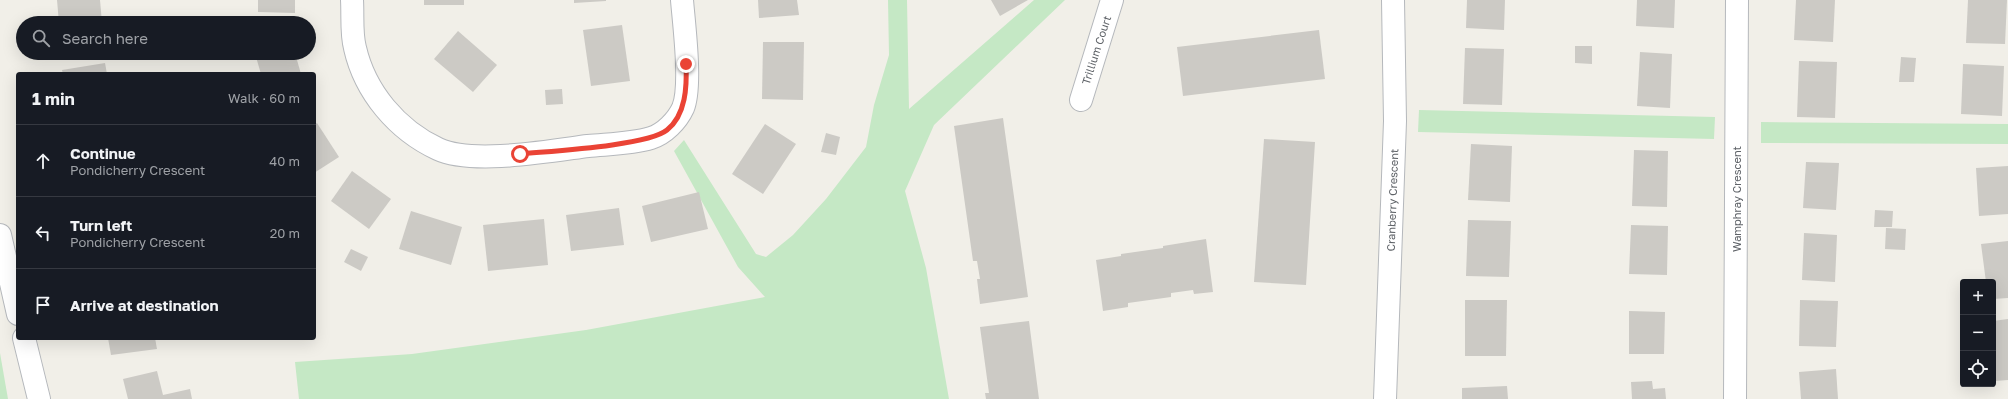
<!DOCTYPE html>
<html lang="en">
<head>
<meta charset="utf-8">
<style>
  body { margin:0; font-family:"Golos Text",sans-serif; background:#242831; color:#f1f3f6 }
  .controls { position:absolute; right:12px; bottom:12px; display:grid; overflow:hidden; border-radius:4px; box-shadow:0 4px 16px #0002 }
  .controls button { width:36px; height:36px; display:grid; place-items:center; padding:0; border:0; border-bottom:1px solid #363941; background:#171b24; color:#f1f3f6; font:20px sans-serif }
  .stop { position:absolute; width:12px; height:12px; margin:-9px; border:3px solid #ea4335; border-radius:50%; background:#fff }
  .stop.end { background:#ea4335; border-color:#fff; box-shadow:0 1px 4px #0008 }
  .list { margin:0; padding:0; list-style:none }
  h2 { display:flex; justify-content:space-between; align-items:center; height:52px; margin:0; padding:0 16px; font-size:17px }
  h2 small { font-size:13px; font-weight:400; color:#9ea1a6 }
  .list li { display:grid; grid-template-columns:26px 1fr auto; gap:12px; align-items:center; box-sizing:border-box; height:72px; padding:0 16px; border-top:1px solid #363941 }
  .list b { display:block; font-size:15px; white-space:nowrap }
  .list p { margin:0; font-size:13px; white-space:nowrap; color:#9ea1a6 }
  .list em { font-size:13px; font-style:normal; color:#9ea1a6 }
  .icon { flex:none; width:22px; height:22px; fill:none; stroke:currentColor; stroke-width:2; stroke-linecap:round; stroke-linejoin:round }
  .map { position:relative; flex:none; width:2008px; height:399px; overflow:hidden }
  .search { position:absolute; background:#171b24; box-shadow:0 4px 16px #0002; left:16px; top:16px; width:300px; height:44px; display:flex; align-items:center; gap:10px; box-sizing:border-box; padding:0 14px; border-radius:22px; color:#9ea1a6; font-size:15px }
  .panel { position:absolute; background:#171b24; box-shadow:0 4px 16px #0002; left:16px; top:72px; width:300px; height:268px; border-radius:4px }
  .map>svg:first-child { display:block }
  .green { fill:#c5e8c5 }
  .building { fill:#cccac5 }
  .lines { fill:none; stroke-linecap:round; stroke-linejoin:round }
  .street-casing { stroke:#b5b8bc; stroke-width:24 }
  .street { stroke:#fff; stroke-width:22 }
  .route { stroke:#ea4335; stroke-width:5 }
  .labels { text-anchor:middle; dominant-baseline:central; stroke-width:3; stroke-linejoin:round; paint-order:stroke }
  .street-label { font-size:11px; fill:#5f6368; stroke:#fff }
</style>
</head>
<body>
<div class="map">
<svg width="2008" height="399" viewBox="0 0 2008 399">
  <rect width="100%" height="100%" fill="#f1efe8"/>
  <g class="green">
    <path d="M 888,0 L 907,0 L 909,109 L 1034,0 L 1065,0 L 934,125 L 905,191 L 926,268 L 949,399 L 299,399 L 295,362 L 412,354 L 586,330 L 765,297 L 738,267 L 674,151 L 684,140 L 756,254 L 766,257 L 793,235 L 826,199 L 866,147 L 874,105 L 889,55 Z"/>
    <path d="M 1419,110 L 1715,117 L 1714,139 L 1418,132 Z"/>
    <path d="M 1761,122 L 2008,124 L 2008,144 L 1761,143 Z"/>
    <path d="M 0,353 L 8,399 L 0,399 Z"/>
  </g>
  <g class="building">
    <path d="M 57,0 L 100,0 L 102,23 L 59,23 Z"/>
    <path d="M 258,0 L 295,0 L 295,13 L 258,12 Z"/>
    <rect x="424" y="0" width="40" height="5"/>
    <path d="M 574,0 L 606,0 L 606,1 L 574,3 Z"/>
    <path d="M 758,0 L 797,0 L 799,15 L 759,18 Z"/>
    <path d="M 991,0 L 1028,0 L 1000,16 Z"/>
    <path d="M 1467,0 L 1505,0 L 1504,30 L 1466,28 Z"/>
    <path d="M 1637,0 L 1675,0 L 1674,28 L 1636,26 Z"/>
    <path d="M 1796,0 L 1835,0 L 1833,42 L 1794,40 Z"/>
    <path d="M 1968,0 L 2007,0 L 2005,44 L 1966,43 Z"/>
    <path d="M 622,25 L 630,81 L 591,86 L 583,30 Z"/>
    <path d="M 1319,30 L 1325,79 L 1183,96 L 1177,47 Z"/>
    <path d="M 458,31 L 497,65 L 473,92 L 434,59 Z"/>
    <path d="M 763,42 L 804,42 L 803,100 L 762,99 Z"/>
    <path d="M 1575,46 L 1592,46 L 1592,64 L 1575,63 Z"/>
    <path d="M 1465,48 L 1504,49 L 1502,105 L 1463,104 Z"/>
    <path d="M 1640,52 L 1672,54 L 1670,108 L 1637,106 Z"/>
    <path d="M 270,53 L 295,53 L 301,74 L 261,74 L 256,57 Z"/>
    <path d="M 1901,57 L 1916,58 L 1914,82 L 1899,82 Z"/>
    <path d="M 1799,61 L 1837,62 L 1835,118 L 1797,117 Z"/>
    <path d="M 105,63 L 107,74 L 63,74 L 62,70 Z"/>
    <path d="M 1963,64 L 2004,66 L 2002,116 L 1961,114 Z"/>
    <path d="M 562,89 L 563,104 L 546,105 L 545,90 Z"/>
    <path d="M 1003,118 L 1028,297 L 980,304 L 977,279 L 980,279 L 977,261 L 973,261 L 954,126 Z"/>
    <path d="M 317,123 L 339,157 L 314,173 L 314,125 Z"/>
    <path d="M 765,124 L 796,144 L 763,194 L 732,174 Z"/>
    <path d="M 826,133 L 840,137 L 836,155 L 821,152 Z"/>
    <path d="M 1264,139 L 1315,142 L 1306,285 L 1254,282 Z"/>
    <path d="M 1471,144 L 1512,146 L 1510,202 L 1468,200 Z"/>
    <path d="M 1634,150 L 1668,151 L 1667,207 L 1632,206 Z"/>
    <path d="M 1806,162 L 1839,163 L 1836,210 L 1803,208 Z"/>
    <path d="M 2008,166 L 2008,214 L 1979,216 L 1976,168 Z"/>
    <path d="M 352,171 L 391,199 L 369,229 L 331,201 Z"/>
    <path d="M 699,192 L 708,229 L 651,242 L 642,206 Z"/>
    <path d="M 619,208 L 624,245 L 571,251 L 566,215 Z"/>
    <path d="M 1875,210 L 1893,211 L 1892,227 L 1874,227 Z"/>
    <path d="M 411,211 L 462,227 L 451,265 L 399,249 Z"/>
    <path d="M 544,219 L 548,265 L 488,271 L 483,225 Z"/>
    <path d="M 1468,220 L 1511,221 L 1509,277 L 1466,276 Z"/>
    <path d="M 1631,225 L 1668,226 L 1667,275 L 1629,274 Z"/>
    <path d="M 1886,228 L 1906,229 L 1905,250 L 1885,249 Z"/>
    <path d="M 1804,233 L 1837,235 L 1835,282 L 1802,280 Z"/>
    <path d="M 1206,239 L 1213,292 L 1194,294 L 1193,290 L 1171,293 L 1171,297 L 1128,303 L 1128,307 L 1103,311 L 1096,260 L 1121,256 L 1121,254 L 1163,248 L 1163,246 Z"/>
    <path d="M 2008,241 L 2008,298 L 1993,299 L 1993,282 L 1986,282 L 1981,244 Z"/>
    <path d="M 351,249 L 368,257 L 361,271 L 344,262 Z"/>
    <path d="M 1465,300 L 1507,300 L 1506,356 L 1465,356 Z"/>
    <path d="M 1800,300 L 1838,301 L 1836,347 L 1799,346 Z"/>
    <path d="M 1629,311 L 1665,312 L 1664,354 L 1629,354 Z"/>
    <path d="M 2008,319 L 2008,380 L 1995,381 L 1993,366 L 1993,321 Z"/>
    <path d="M 1029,321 L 1039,399 L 986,399 L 985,393 L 989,393 L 980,327 Z"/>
    <path d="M 108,338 L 155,338 L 157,349 L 111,355 Z"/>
    <path d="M 1836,369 L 1838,399 L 1801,399 L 1799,372 Z"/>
    <path d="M 157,371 L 163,395 L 190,389 L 192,399 L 128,399 L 123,379 Z"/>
    <path d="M 1652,381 L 1653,389 L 1665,388 L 1666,399 L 1632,399 L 1631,382 Z"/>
    <path d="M 1507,386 L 1508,399 L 1462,399 L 1462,388 Z"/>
  </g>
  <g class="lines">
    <defs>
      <g id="street">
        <path d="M 352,0 C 353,16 351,33 355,48 C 365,92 397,130 438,149 C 472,165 550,151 588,146 C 608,144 631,144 651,138 C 664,134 677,121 683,108 C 692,86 684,25 682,0"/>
        <path d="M 1081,100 L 1112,0"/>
        <path d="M 0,235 L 18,314"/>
        <path d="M 24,338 L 39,399"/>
        <path d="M 1385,399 L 1395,121 L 1393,0"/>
        <path d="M 1735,399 L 1737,0"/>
      </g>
    </defs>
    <use href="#street" class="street-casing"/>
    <use href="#street" class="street"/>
  </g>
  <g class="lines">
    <path class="route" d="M 520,154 C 550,151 647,146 667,130 C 686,115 687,86 686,64"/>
  </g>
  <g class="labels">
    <g class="street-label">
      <text transform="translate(1096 50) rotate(-72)">Trillium Court</text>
      <text transform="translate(1736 199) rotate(-90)">Wamphray Crescent</text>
      <text transform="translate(1392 200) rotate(-88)">Cranberry Crescent</text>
    </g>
  </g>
</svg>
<div class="controls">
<button>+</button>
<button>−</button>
<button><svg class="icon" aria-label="locate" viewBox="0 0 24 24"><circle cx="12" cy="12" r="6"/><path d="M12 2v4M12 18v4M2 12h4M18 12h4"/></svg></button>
</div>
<div class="stop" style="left:520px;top:154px"></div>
<div class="stop end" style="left:686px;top:64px"></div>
<div class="search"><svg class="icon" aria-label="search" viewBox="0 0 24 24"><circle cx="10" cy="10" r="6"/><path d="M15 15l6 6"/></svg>Search here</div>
<section class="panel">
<h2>1 min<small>Walk · 60 m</small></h2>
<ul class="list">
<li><svg class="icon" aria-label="ahead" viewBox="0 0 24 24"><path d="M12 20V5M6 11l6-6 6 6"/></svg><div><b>Continue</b><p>Pondicherry Crescent</p></div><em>40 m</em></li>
<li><svg class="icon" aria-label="left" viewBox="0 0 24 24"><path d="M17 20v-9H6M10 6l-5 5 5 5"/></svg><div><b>Turn left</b><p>Pondicherry Crescent</p></div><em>20 m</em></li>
<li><svg class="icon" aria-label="arrive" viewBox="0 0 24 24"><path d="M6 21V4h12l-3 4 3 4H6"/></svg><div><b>Arrive at destination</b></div></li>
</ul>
</section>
</div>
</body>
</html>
